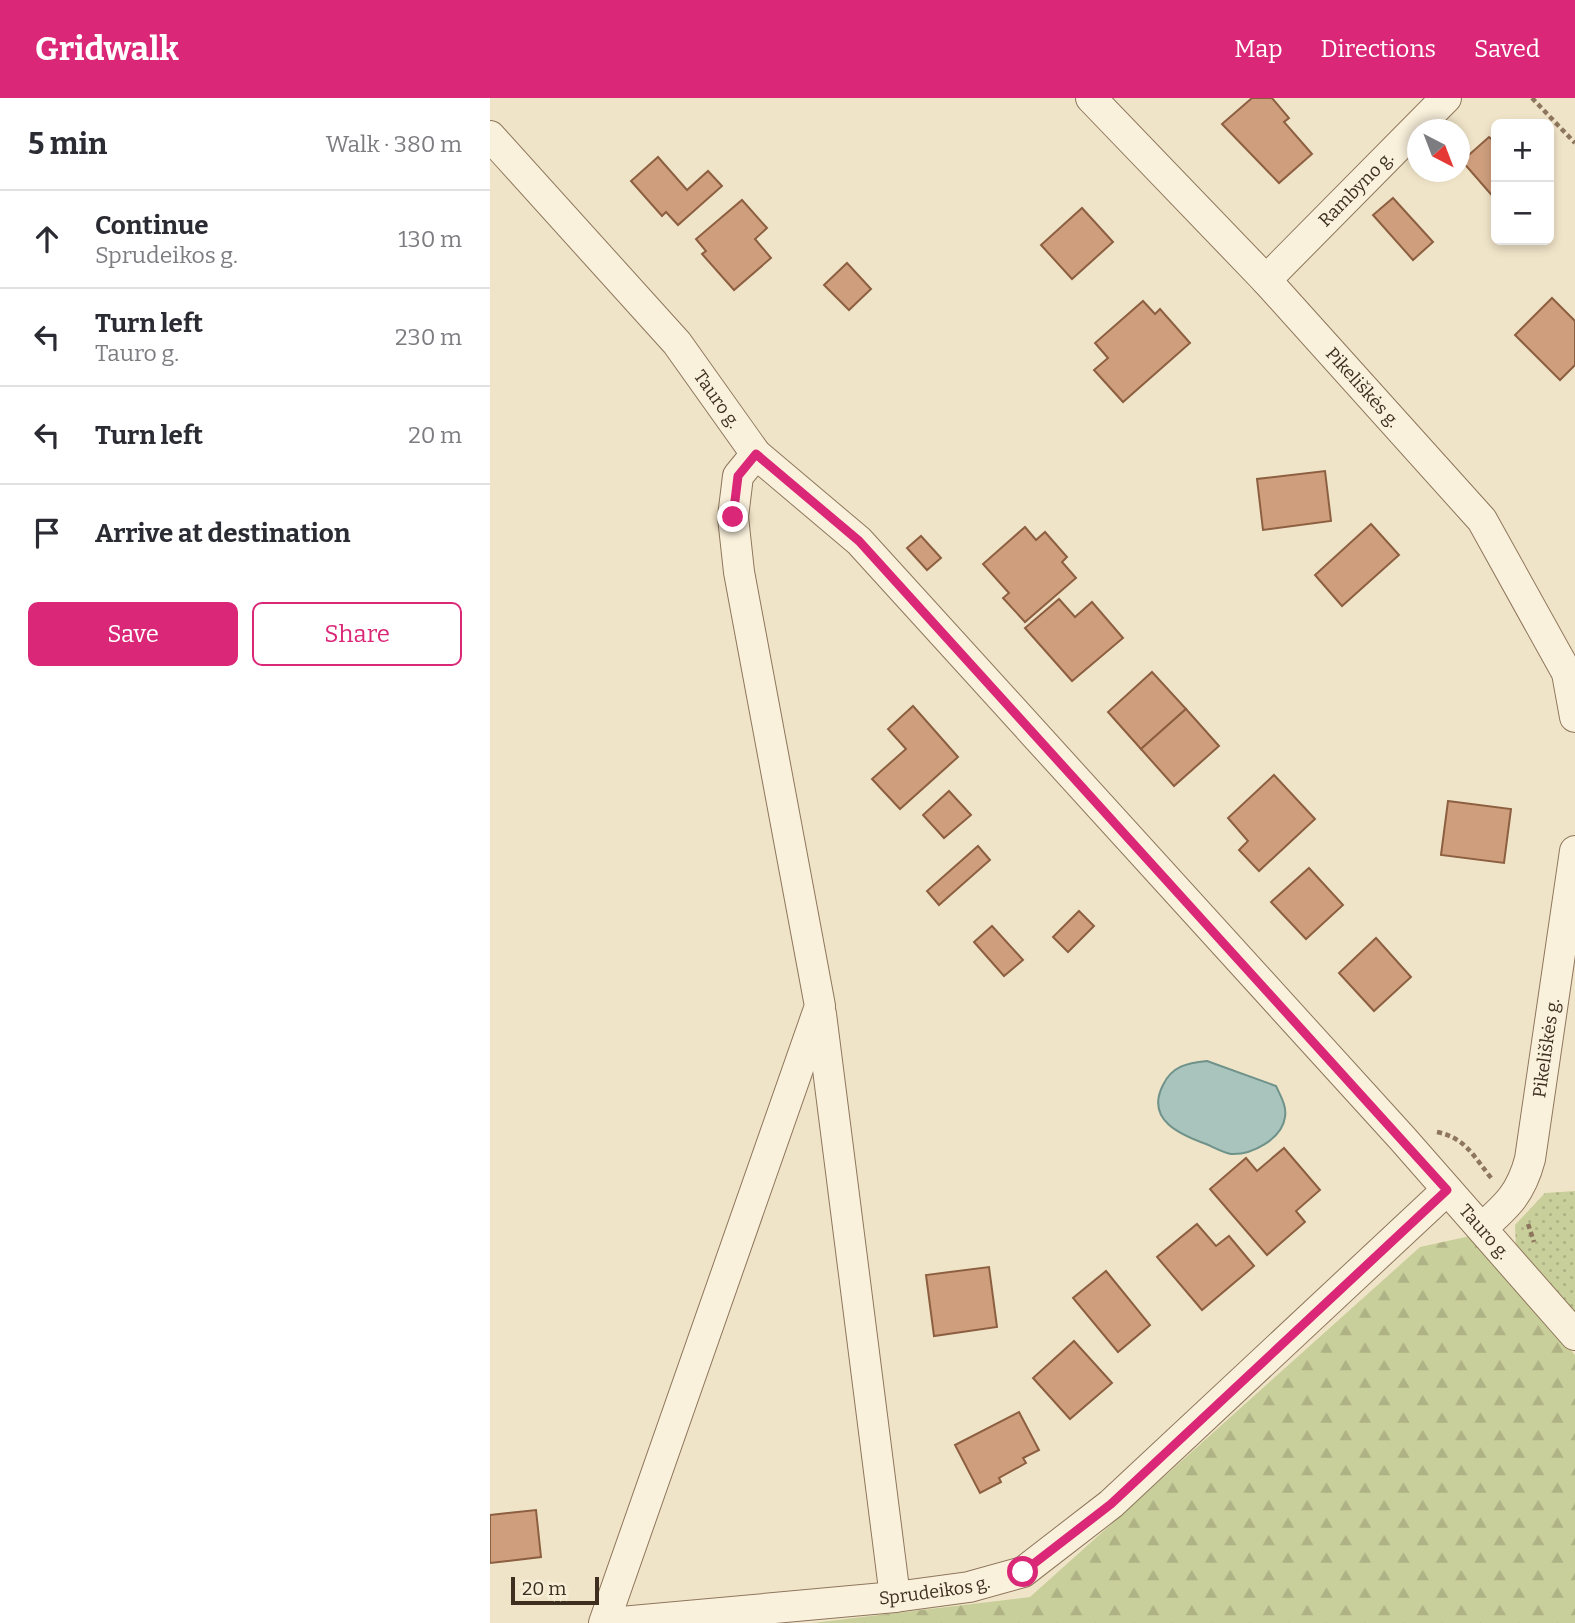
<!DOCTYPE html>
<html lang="en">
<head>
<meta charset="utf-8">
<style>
  body { margin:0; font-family:Bitter,serif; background:#f2f2f3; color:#2b2b33 }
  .controls { position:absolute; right:21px; top:21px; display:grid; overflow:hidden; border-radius:10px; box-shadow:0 4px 10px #0003 }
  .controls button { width:63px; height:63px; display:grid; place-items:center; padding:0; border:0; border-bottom:2px solid #e1e1e2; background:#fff; color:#2b2b33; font:35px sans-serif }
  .compass { position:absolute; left:917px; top:21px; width:63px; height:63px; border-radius:50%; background:#fff; box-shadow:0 4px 10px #0003; rotate:138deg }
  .scale { position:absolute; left:21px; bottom:18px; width:88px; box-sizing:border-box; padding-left:7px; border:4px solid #3d2e20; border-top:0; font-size:19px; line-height:24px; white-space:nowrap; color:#3d2e20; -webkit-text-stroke:5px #f7eed8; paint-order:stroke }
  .stop { position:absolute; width:21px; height:21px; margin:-16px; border:5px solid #db2777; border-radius:50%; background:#fff }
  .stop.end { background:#db2777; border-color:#fff; box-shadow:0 2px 7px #0008 }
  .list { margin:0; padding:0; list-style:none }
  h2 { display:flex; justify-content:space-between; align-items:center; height:91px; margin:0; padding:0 28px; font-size:30px }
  h2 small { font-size:23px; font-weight:400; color:#7c7c81 }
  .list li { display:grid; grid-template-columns:46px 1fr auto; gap:21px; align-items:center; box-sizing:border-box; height:98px; padding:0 28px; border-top:2px solid #e1e1e2 }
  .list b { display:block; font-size:26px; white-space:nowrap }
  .list p { margin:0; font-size:23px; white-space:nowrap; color:#7c7c81 }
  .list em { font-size:23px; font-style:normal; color:#7c7c81 }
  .actions { display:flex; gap:14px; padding:21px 28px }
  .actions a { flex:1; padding:16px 0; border:2px solid #db2777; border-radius:10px; text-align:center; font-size:24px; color:#db2777 }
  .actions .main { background:#db2777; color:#fff }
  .icon { flex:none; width:38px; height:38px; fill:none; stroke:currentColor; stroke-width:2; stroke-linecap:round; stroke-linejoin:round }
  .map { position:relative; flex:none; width:1085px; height:1525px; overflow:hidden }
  header { display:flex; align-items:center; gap:42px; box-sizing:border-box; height:98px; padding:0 35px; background:#db2777; color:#fff }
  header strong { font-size:33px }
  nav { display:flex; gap:38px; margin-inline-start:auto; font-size:24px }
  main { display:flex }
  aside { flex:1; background:#fff }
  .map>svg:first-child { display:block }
  .grass { fill:url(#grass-dots) }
  .forest { fill:url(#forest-firs) }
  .water { fill:#a9c4bc; stroke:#6f938a; stroke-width:2 }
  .building { fill:#cf9f7d; stroke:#8d5f41; stroke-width:2 }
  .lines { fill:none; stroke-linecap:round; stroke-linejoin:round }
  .street-casing { stroke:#8d765c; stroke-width:32 }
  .path { stroke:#8d765c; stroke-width:4.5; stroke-dasharray:5 3.5; stroke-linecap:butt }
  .street { stroke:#faf1dc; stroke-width:30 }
  .route { stroke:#db2777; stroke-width:9 }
  .labels { text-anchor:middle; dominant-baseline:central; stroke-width:5; stroke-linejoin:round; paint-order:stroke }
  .street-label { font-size:18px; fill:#3d2e20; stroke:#f7eed8 }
</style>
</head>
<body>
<header>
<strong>Gridwalk</strong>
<nav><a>Map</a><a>Directions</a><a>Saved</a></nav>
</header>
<main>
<aside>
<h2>5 min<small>Walk · 380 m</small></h2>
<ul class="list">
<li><svg class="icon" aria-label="ahead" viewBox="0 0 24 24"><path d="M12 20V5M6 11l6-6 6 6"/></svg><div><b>Continue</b><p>Sprudeikos g.</p></div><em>130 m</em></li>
<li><svg class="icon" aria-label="left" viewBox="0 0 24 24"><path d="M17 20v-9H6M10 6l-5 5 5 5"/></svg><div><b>Turn left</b><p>Tauro g.</p></div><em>230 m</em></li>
<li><svg class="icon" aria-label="left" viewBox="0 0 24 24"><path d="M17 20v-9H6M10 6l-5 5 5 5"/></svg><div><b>Turn left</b></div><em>20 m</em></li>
<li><svg class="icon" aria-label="arrive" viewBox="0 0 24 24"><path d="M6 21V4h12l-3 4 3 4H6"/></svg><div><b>Arrive at destination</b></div></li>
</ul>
<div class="actions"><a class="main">Save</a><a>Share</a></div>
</aside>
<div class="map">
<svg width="1085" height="1525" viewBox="0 0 1085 1525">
  <defs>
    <pattern id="grass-dots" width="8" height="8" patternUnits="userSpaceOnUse" patternTransform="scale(1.75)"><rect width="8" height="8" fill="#c9cf9b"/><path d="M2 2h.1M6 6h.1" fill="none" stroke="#aeb285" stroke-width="1.8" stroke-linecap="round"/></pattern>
    <pattern id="forest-firs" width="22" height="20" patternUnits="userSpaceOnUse" patternTransform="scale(1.75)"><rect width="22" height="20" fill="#c9cf9b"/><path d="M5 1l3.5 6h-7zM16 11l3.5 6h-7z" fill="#aeb285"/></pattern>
  </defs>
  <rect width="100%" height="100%" fill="#f0e4c8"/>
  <path class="grass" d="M 1085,1093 L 1085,1218 L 1026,1150 L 1025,1127 L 1055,1095 Z"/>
  <path class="forest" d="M 980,1138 L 1085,1257 L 1085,1525 L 322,1525 L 540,1499 L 930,1149 Z"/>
  <path class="water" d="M 717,963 L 786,988 C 790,997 797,1008 795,1019 C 792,1041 762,1057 741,1056 C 734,1055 723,1049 716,1046 C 691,1037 655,1022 673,987 C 682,968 697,965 717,963 Z"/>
  <g class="building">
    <path d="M 762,0 L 782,0 L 799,20 L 794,24 L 822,56 L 789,85 L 732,26 Z"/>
    <path d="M 999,39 L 1006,45 L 1006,102 L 972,63 Z"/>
    <path d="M 168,59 L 197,92 L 218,73 L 232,88 L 188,127 L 176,114 L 172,118 L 141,83 Z"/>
    <path d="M 903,100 L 943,144 L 923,162 L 883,117 Z"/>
    <path d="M 252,102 L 277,130 L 265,141 L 281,160 L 244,192 L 212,156 L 216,153 L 206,141 Z"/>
    <path d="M 592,110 L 623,144 L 582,181 L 551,147 Z"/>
    <path d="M 357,165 L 381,191 L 359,212 L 334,187 Z"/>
    <path d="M 1062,200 L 1085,223 L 1085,267 L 1070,282 L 1025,237 Z"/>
    <path d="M 653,203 L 665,216 L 670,211 L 700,245 L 633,304 L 604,272 L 618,260 L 605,245 Z"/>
    <path d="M 835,373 L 841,423 L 773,432 L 767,381 Z"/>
    <path d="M 881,426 L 909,457 L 852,508 L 825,477 Z"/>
    <path d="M 535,429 L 546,442 L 555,434 L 577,459 L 572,464 L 586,480 L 535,524 L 513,500 L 519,495 L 493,466 Z"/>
    <path d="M 431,438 L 451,460 L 437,472 L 417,450 Z"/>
    <path d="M 569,501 L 585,519 L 602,504 L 633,540 L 582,583 L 535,530 Z"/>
    <path d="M 662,574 L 696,611 L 651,651 L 618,614 Z"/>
    <path d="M 423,608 L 468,659 L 410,711 L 382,681 L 416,651 L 398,631 Z"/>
    <path d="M 696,611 L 729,648 L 684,688 L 651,651 Z"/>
    <path d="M 784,677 L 825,721 L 769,773 L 749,752 L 758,743 L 738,720 Z"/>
    <path d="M 459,693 L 481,717 L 454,740 L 433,717 Z"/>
    <path d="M 958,703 L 1021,711 L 1014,765 L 951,757 Z"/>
    <path d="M 488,748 L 500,762 L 449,807 L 437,793 Z"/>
    <path d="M 819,770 L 853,807 L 816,841 L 781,804 Z"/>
    <path d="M 589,813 L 604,828 L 578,854 L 563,839 Z"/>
    <path d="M 502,828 L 533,862 L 514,878 L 484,844 Z"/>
    <path d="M 886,840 L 921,879 L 884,913 L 849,875 Z"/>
    <path d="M 794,1050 L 830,1092 L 806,1113 L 815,1124 L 777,1157 L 720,1091 L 756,1060 L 767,1073 Z"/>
    <path d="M 707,1126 L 726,1148 L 739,1138 L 764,1168 L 712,1212 L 667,1159 Z"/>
    <path d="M 499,1169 L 507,1229 L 444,1238 L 436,1177 Z"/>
    <path d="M 616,1173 L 660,1227 L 628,1254 L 583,1200 Z"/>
    <path d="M 584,1243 L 622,1285 L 580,1321 L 543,1280 Z"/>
    <path d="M 529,1314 L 549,1352 L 533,1360 L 536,1365 L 509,1380 L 511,1384 L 490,1395 L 465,1347 Z"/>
    <path d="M 46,1412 L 51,1459 L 0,1465 L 0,1417 Z"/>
  </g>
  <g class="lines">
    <defs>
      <g id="street">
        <path id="s1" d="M 601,0 L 776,182 L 992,422 L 1077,575 L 1085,619"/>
        <path id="s2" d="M 0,38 L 187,245 L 266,356 L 369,443 L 912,1040 L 1085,1237"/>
        <path id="s3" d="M 776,182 L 956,0"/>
        <path d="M 331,916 L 405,1499"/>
        <path id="s4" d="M 992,1130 C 1018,1107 1031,1095 1040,1061 L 1085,753"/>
        <path d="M 114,1525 L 330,908 L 249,474 L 243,419 L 248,378 L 266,356"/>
        <path id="s5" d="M 120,1525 L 405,1499 L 479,1489 L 533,1474 L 621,1406 L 957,1092"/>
      </g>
    </defs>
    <use href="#street" class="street-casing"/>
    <g class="path">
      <path d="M 1042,0 L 1085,45"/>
      <path d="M 947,1034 C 976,1040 984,1059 1002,1081"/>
      <path d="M 1038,1126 L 1044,1144"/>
    </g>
    <use href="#street" class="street"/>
  </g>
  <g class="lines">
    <path class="route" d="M 243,419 L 248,378 L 266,356 L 369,443 L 957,1092 L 621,1406 L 533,1474"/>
  </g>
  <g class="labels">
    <g class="street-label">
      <text stroke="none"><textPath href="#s3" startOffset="128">Rambyno g.</textPath></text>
      <text stroke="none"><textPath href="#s1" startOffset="397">Pikeliškės g.</textPath></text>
      <text stroke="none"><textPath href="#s2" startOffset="348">Tauro g.</textPath></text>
      <text stroke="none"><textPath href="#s4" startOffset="198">Pikeliškės g.</textPath></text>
      <text stroke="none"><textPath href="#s2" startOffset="1482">Tauro g.</textPath></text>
      <text stroke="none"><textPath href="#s5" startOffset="326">Sprudeikos g.</textPath></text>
    </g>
  </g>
</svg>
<div class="controls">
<button>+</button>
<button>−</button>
</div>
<svg class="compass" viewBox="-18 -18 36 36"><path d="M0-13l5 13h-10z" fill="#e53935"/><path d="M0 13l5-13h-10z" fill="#7c7c81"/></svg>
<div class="scale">20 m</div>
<div class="stop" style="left:533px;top:1474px"></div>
<div class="stop end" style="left:243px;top:419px"></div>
</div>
</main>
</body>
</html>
